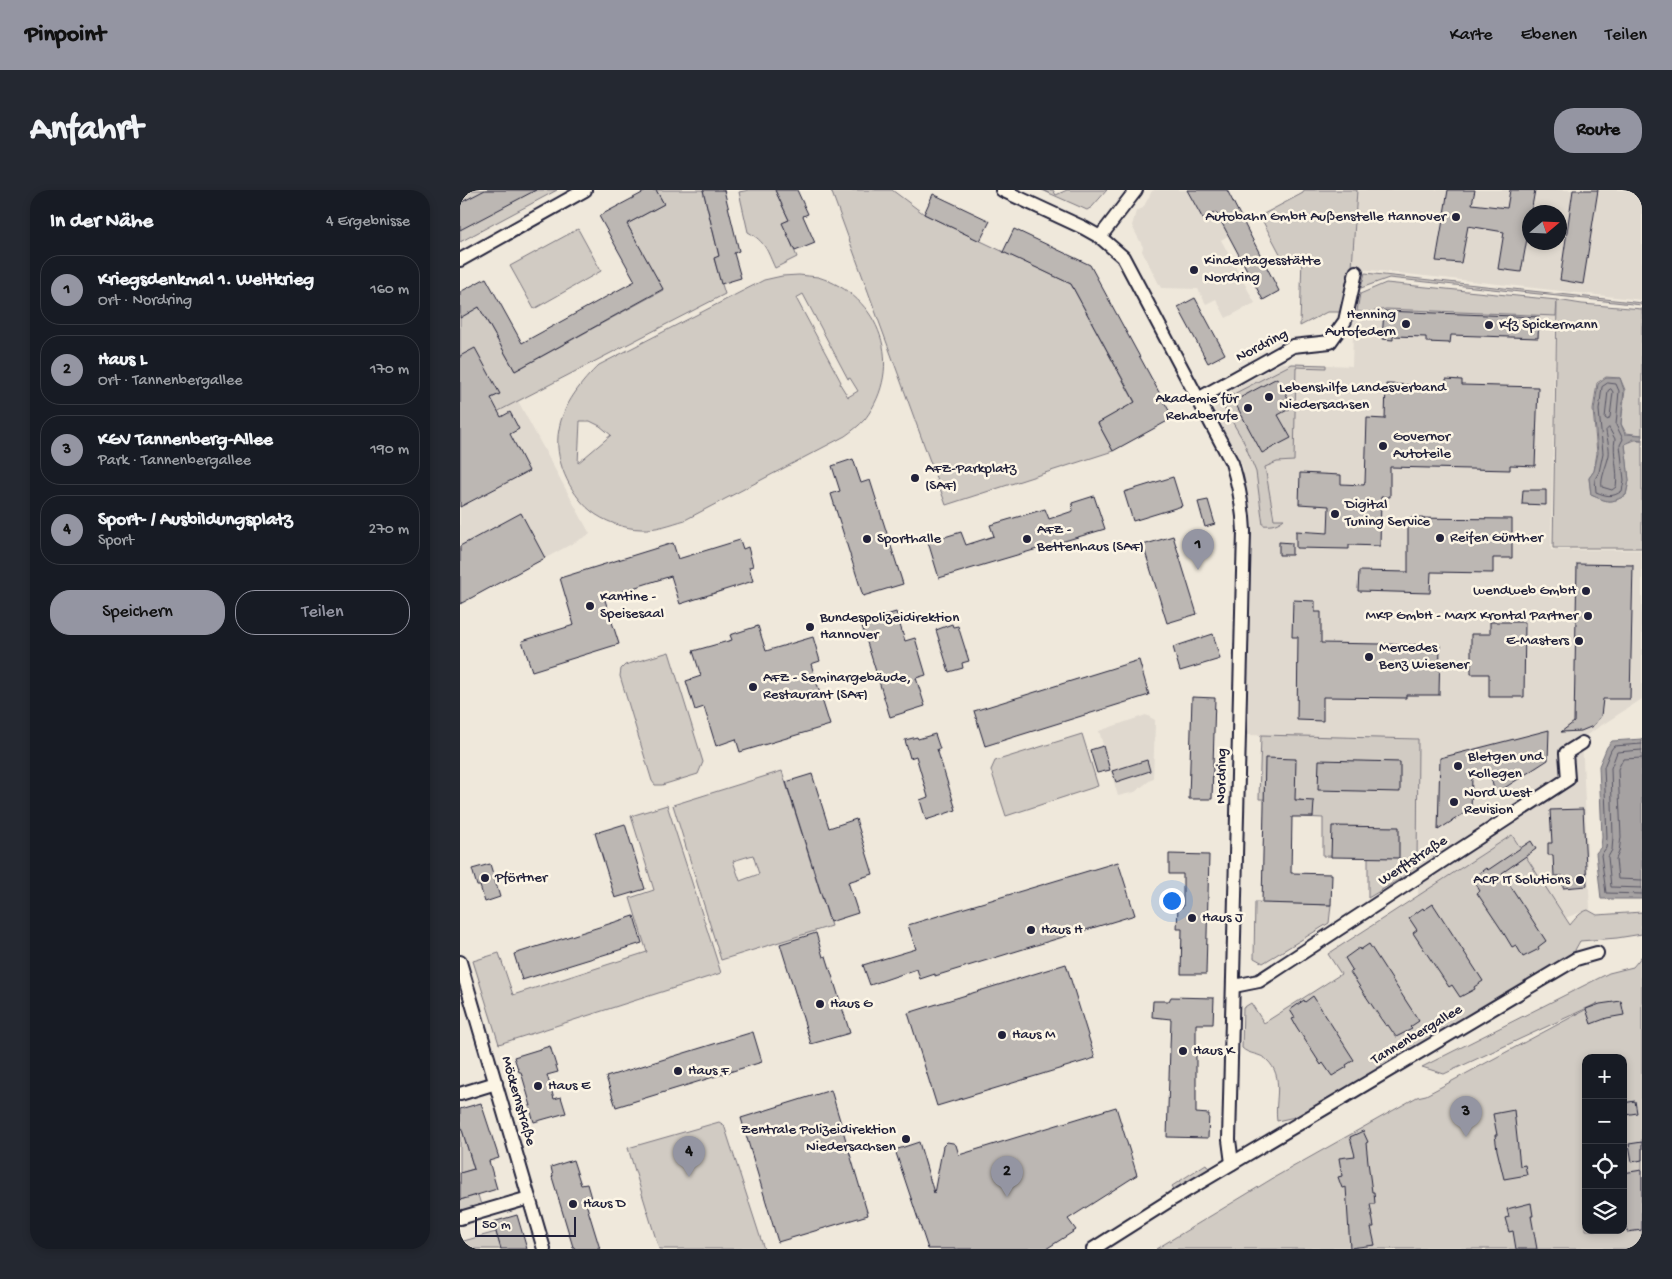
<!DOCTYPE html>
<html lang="de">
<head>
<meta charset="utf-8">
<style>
  body { margin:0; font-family:"Gochi Hand",sans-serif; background:#242831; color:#f1f3f6 }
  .controls { position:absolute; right:15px; bottom:15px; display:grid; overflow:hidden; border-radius:10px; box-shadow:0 2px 8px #0003 }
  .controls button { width:45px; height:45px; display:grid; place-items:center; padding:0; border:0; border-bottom:1px solid #363941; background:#171b24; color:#f1f3f6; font:25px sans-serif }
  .compass { position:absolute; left:1062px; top:15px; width:45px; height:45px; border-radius:50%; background:#171b24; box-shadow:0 2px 8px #0003; rotate:71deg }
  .scale { position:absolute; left:15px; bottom:12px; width:101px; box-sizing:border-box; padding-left:5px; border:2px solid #22223b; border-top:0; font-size:14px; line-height:18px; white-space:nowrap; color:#22223b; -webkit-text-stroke:4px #fcf5e5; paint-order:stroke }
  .you { position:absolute; left:711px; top:710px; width:18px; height:18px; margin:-12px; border:4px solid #fff; border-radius:50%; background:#1a73e8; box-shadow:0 0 0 8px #1a73e833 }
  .badge { display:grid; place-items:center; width:32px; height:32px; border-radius:50%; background:#9495a2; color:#111; font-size:16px; font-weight:700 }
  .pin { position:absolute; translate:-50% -41px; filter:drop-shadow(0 1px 2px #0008) }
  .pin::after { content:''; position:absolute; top:26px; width:18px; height:15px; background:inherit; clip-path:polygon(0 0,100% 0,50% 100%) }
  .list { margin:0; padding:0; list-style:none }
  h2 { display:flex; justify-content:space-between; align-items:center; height:65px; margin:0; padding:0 20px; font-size:21px }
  h2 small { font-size:16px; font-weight:400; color:#9ea1a6 }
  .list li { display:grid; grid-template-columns:32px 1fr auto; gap:15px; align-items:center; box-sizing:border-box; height:70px; margin:0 10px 10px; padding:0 10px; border:1px solid #363941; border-radius:20px }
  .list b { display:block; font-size:19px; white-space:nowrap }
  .list p { margin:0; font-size:16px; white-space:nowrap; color:#9ea1a6 }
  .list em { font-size:16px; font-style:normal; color:#9ea1a6 }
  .actions { display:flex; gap:10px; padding:15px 20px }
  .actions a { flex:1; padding:11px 0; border:1px solid #9495a2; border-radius:20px; text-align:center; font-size:18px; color:#9495a2 }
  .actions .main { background:#9495a2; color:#111 }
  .icon { flex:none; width:28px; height:28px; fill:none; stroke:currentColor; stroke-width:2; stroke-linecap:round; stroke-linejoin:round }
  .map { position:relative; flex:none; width:1182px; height:1059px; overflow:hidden; border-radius:20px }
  header { display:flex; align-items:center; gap:30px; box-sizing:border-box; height:70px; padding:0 25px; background:#9495a2; color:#111 }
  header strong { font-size:24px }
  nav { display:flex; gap:28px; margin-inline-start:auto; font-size:18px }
  .intro { display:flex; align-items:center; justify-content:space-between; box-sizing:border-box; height:120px; padding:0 30px }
  h1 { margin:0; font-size:35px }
  .button { padding:12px 22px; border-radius:20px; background:#9495a2; color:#111; font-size:18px; font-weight:700 }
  main { display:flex; gap:30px; padding:0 30px }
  aside { flex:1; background:#171b24; border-radius:20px; box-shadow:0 2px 8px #0003 }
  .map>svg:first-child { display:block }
  .built { fill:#e0d9cf; fill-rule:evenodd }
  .green { fill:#d1cbc3; stroke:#7a767f; fill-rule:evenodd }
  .water { fill:#a6a2a2; stroke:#716f79 }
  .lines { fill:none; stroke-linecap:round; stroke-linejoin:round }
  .shore { stroke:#575564; stroke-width:1 }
  .building { fill:#bcb7b3; stroke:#22223b }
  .street-casing { stroke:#22223b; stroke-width:16 }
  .street { stroke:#fcf5e5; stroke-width:12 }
  .poi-dot { fill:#22223b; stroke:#fcf5e5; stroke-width:2 }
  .labels { text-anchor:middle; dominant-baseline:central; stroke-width:5; stroke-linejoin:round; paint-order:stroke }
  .poi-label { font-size:15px; fill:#22223b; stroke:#fcf5e5; text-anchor:start }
  .street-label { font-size:15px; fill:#22223b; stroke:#fcf5e5 }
</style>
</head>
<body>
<header>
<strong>Pinpoint</strong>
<nav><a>Karte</a><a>Ebenen</a><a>Teilen</a></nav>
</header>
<div class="intro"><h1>Anfahrt</h1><a class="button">Route</a></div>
<main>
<aside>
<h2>In der Nähe<small>4 Ergebnisse</small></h2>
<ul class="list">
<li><span class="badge">1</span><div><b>Kriegsdenkmal 1. Weltkrieg</b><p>Ort · Nordring</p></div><em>160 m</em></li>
<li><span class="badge">2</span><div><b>Haus L</b><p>Ort · Tannenbergallee</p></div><em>170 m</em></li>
<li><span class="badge">3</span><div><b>KGV Tannenberg-Allee</b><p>Park · Tannenbergallee</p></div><em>190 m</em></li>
<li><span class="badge">4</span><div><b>Sport- / Ausbildungsplatz</b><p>Sport</p></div><em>270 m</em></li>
</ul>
<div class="actions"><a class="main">Speichern</a><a>Teilen</a></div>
</aside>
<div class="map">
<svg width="1182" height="1059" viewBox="0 0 1182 1059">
  <rect width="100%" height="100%" fill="#efe8db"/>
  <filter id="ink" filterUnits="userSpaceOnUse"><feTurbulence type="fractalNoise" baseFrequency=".02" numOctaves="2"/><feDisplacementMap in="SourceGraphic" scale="10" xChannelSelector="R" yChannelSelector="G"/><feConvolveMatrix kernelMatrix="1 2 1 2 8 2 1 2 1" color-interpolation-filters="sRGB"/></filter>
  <g filter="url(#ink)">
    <g class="built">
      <path d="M 695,0 L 744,0 L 769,45 L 761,50 L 795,113 L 766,128 L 756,109 L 746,114 L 738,99 L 701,98 L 682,61 L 683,57 L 672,36 L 676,21 L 683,18 L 692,1 Z"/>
      <path d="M 897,0 L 1182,0 L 1182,110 L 892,78 ZM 1070,22 L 1100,22 L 1100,52 L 1070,52 Z"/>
      <path d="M 894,111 L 1096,116 L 1091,360 L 1182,360 L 1182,509 L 1122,548 L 1130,719 L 1105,728 L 1052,645 L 958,706 L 958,549 L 787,545 L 789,336 L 783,277 L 755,223 L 754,210 L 822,173 L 892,176 Z"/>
      <path d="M 58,211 L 130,344 L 0,414 L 0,242 Z"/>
      <path d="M 686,525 L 695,530 L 695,534 L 693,588 L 675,602 L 658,606 L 639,541 Z"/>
    </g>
    <g class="green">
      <path d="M 0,0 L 97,0 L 0,52 Z"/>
      <path d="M 196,0 L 243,0 L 259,66 L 254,69 L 265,104 L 29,226 L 24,212 L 39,204 L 0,166 L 0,128 L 19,117 L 55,181 L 203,100 L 167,34 L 204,14 Z"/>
      <path d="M 289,0 L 315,0 L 329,30 L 323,33 L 337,67 L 315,78 C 307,61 306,52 288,42 L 279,2 Z"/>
      <path d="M 371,0 L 432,0 L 464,24 L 611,94 L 675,213 L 638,233 L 653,261 L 486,315 Z"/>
      <path d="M 582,0 L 593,0 L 596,5 L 607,0 L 647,0 L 632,17 L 627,20 Z"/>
      <path d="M 844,0 L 897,0 L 892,78 L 883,122 L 867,122 L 840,136 L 842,65 L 825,73 L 800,26 L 843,3 Z"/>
      <path d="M 118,39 L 141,81 L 74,119 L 50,76 Z"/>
      <path d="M 905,83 L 1182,113 L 1182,115 L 929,88 L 901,98 Z"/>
      <path d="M 339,85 C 345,86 352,86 358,87 C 421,106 445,176 405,229 C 400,235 392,241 385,246 L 225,330 C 211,334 196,340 181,339 C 165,339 143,331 131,321 C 109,303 93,268 99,239 C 103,215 122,191 139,175 L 304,90 L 322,86 ZM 343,104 L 388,189 L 390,188 L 398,201 L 388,207 L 380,194 L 381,192 L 336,108 ZM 130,231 L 140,236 L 151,245 L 118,273 L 120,231 Z"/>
      <path d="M 926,93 L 1097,110 L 1096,126 L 926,119 L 905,123 L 897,121 L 900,104 Z"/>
      <path d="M 1097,110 L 1122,114 L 1182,119 L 1182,245 L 1166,243 L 1161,234 L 1165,200 L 1160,188 L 1146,187 L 1137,193 L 1133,220 L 1137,263 L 1134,281 L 1129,288 L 1131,305 C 1148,312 1150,314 1166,305 L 1169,291 L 1165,254 L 1175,250 L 1182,250 L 1182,358 L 1093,358 Z"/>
      <path d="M 832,174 L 866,175 L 866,178 L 836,177 L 834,271 L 817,272 L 805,277 L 814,329 L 824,329 C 818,334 812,336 803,335 L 796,282 L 783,250 L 760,211 Z"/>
      <path d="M 209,462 L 243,572 L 238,584 L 202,595 L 195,595 L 192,591 L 160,486 L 161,479 L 165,475 Z"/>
      <path d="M 622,544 L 638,596 L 546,626 L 531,580 L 535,571 Z"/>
      <path d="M 801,545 L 958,549 L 957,679 L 908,708 L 908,667 L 863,666 L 863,628 L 841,627 L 841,610 L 799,609 Z"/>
      <path d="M 322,581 L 371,736 L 261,770 L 213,615 ZM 293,665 L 299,684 L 280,691 L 273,671 Z"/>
      <path d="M 207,615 L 261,783 L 39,854 L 13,771 L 39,763 L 53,805 L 187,762 L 170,708 L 194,700 L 171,626 Z"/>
      <path d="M 1052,645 L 1110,735 C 1115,729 1120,722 1128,720 L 1137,725 L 1182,722 L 1182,744 L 1157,748 L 1120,751 L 1115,760 L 1116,764 L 835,927 L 817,931 C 814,910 825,887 807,870 C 800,863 789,865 782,858 L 783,818 L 791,813 L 804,833 L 881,784 L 868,764 Z"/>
      <path d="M 795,712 L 871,715 L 869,733 L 803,773 L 794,768 Z"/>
      <path d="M 1182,766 L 1182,1059 L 696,1059 L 815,987 L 957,907 L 966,905 L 1138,813 L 984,884 L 962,877 L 1149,783 L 1173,777 ZM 1126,868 L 1163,868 L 1163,1040 L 1126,1040 Z"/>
      <path d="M 259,932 L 264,935 L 304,1059 L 199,1059 L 168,958 Z"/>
      <path d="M 0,933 L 14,979 L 0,983 Z"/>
      <path d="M 746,974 L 750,980 L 716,1002 L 712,996 Z"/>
      <path d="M 18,1005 L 21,1015 L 0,1021 L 0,1010 Z"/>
      <path d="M 36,1042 L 41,1059 L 0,1059 L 0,1052 Z"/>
    </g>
    <g class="water">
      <path d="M 1146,188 L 1160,188 L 1164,200 L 1161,234 L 1165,244 L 1182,245 L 1182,250 L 1174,249 L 1165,254 L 1169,290 L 1166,305 C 1150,314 1148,312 1131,305 L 1129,288 L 1134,281 L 1138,263 L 1134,220 L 1138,194 Z"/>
      <path d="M 1182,549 L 1182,709 L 1141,709 L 1136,663 L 1141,657 L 1142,647 L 1139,576 L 1147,557 L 1152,551 Z"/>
    </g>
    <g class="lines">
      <g class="shore">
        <path d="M 1148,193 L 1156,194 L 1159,201 L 1156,235 L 1163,249 L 1160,255 L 1164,290 L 1162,301 C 1152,308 1146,306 1136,302 L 1135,289 L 1139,282 L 1143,263 L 1139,220 L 1142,197 Z"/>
        <path d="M 1151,199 L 1153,202 L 1150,227 L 1148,230 L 1145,228 L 1148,201 Z"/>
        <path d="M 1149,238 L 1155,249 C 1152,264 1159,281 1156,297 L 1152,300 L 1142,297 C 1140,289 1147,275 1149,265 C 1150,258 1147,249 1146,241 Z"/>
        <path d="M 1182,554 L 1154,556 L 1151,560 L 1144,577 L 1147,647 L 1146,658 L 1141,665 L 1146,703 L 1182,704"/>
        <path d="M 1182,560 L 1157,562 L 1151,578 L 1153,647 L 1152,660 L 1148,667 L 1151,697 L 1182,698"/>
        <path d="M 1182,568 L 1163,569 L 1158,579 L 1161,647 L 1159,662 L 1156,669 L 1158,689 L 1182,690"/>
      </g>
    </g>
    <g class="building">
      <path d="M 25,0 L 76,0 L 0,40 L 0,13 Z"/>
      <path d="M 188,0 L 196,0 L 204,14 L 167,34 L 203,99 L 55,181 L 19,117 L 0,128 L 0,102 L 26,88 L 62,153 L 175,91 L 139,26 Z"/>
      <path d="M 243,0 L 264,0 L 279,61 L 274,63 L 281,88 L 261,94 L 254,68 L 259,66 Z"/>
      <path d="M 315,0 L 337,0 L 348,24 L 343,26 L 355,53 L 335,61 L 322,33 L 329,30 Z"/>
      <path d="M 727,0 L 767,0 L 819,101 L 803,110 L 756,22 L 743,29 Z"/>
      <path d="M 988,0 L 1015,0 L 1012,14 L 1047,18 L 1050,0 L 1075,0 L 1071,22 L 1070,22 L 1070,32 L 1061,82 L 1038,79 L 1044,42 L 1008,36 L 1001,73 L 976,71 Z"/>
      <path d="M 1113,0 L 1138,0 L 1123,94 L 1100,90 Z"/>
      <path d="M 473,4 L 530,31 L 520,51 L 464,24 Z"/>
      <path d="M 554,39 L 630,75 L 713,228 L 653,261 L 638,233 L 675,212 L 611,94 L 543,62 Z"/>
      <path d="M 735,108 L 765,164 L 748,173 L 718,117 Z"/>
      <path d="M 924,121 L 1079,127 L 1078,148 L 991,145 L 990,153 L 966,152 L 966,147 L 933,146 L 933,150 L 922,149 Z"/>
      <path d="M 15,158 L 40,204 L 31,208 L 41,227 L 50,222 L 59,239 L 50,244 L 69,281 L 0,317 L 0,166 Z"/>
      <path d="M 817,188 L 833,217 L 818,225 L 831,248 L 802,263 L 774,211 Z"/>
      <path d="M 986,189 L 1002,190 L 1002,195 L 1078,197 L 1075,276 L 1050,275 L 1050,280 L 930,277 L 930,307 L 921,307 L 920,356 L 889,355 L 889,359 L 836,358 L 836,341 L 868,343 L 869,316 L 839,314 L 840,283 L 881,285 L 881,294 L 904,295 L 904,293 L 905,293 L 907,228 L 925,229 L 926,194 L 986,196 Z"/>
      <path d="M 393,269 L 401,293 L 410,290 L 443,394 L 403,406 L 371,304 L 380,301 L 372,276 Z"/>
      <path d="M 713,287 L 722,316 L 673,331 L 664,302 Z"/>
      <path d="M 1063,300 L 1086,300 L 1086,315 L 1062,314 Z"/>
      <path d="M 634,306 L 645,339 L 479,388 L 468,352 L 501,342 L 506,355 L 534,346 L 530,335 L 585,319 L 589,329 L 613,321 L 612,313 Z"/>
      <path d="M 748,310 L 755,334 L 745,337 L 738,312 Z"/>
      <path d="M 61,323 L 85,368 L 0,414 L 0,356 Z"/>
      <path d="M 948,328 L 1052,329 L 1052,368 L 1033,368 L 1033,383 L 971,382 L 970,403 L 898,401 L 899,381 L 948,382 Z"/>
      <path d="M 713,346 L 737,424 L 707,433 L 683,355 Z"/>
      <path d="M 280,350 L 283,359 L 288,357 L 293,376 L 289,377 L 293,391 L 220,414 L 211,386 L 144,407 L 159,454 L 72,481 L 62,451 L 114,435 L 100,388 L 213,353 L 218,369 Z"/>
      <path d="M 819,352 L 832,353 L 832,365 L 819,365 Z"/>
      <path d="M 1117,374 L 1173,375 L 1170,509 L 1143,509 L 1141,526 L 1133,536 L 1121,541 L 1101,542 L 1114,532 Z"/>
      <path d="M 833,410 L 855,411 L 855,422 L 861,422 L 861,453 L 980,455 L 979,505 L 946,505 L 946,508 L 863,507 L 863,531 L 837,530 L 838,447 L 832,447 Z"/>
      <path d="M 436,422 L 445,451 L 455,448 L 466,485 L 456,488 L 465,516 L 430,527 L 401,433 Z"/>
      <path d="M 1030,432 L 1065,432 L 1064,507 L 1029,507 L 1029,484 L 1011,484 L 1011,444 L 1030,444 Z"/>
      <path d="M 492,434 L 493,437 L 498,436 L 509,471 L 502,473 L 503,478 L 489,482 L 476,440 Z"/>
      <path d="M 298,436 L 306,461 L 353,447 L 360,471 L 351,474 L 370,535 L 280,562 L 276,549 L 256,556 L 244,517 L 235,520 L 226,491 L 241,486 L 233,461 L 272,450 L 270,445 Z"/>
      <path d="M 753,444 L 760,469 L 720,481 L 713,457 Z"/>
      <path d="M 679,470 L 689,505 L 525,556 L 514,521 Z"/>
      <path d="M 732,507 L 755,508 L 752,609 L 729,609 Z"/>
      <path d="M 1089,540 L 1088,570 L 1035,604 L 1030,583 L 1012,588 L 1011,619 L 978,640 L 980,568 Z"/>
      <path d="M 475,544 L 480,559 L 477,559 L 496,620 L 466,630 L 460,610 L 468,607 L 456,566 L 450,568 L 445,550 L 457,547 L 458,549 Z"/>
      <path d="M 643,556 L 650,580 L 637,583 L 630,560 Z"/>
      <path d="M 805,568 L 836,569 L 835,610 L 854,611 L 853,627 L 832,627 L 831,683 L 872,684 L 871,715 L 802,713 Z"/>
      <path d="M 687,570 L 690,581 L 656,592 L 652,581 Z"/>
      <path d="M 859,570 L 940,572 L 940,602 L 858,600 Z"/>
      <path d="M 352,584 L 369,638 L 396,629 L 413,684 L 388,692 L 398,723 L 370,732 L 326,592 Z"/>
      <path d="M 1123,619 L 1127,696 L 1103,698 L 1103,686 L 1094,686 L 1093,665 L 1088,665 L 1088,653 L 1092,653 L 1090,620 Z"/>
      <path d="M 165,634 L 185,699 L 155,708 L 135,643 Z"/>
      <path d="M 872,636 L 939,637 L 939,668 L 871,667 Z"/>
      <path d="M 1071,651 L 1076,659 L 1042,683 L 1086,751 L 1078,757 L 1079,759 L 1063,767 L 1056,755 L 1052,757 L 1043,742 L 1017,703 L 1020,701 L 1012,688 L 1026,678 L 1028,680 Z"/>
      <path d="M 709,664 L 749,665 L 746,784 L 721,784 L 722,739 L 717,739 L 718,717 L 723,717 L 723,684 L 709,684 Z"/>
      <path d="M 658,672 L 675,725 L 475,786 L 475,784 L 460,789 L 457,779 L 410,795 L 403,775 L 456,759 L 448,735 Z"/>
      <path d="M 30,674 L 40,707 L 25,712 L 20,696 L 17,696 L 12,679 Z"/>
      <path d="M 973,714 L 1023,791 L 1014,797 L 1015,799 L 1000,807 L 992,795 L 989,797 L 953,743 L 957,740 L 949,728 L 963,718 L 964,720 Z"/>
      <path d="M 174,726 L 182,753 L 62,790 L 54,764 Z"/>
      <path d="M 356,743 L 363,767 L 366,766 L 390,843 L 351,854 L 320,754 Z"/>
      <path d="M 909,754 L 959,831 L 950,837 L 952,839 L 936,847 L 928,835 L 926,836 L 921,829 L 890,782 L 893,781 L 885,768 L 899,758 L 900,760 Z"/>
      <path d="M 606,774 L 635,868 L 477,916 L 448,823 Z"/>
      <path d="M 853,806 L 894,870 L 886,875 L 887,877 L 872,886 L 863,873 L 861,875 L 836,836 L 832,829 L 835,828 L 830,820 L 844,810 L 845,812 Z"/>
      <path d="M 711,807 L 754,808 L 753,834 L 736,834 L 736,923 L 749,924 L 748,948 L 707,947 L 711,829 L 692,827 L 693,811 L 709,811 Z"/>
      <path d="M 1161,811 L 1164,825 L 1147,828 L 1131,834 L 1126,819 L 1140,814 Z"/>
      <path d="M 293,842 L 302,872 L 156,917 L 146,887 Z"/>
      <path d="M 90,856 L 98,882 L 87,885 L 94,909 L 101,907 L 106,923 L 74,932 L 69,916 L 71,916 L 61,882 L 59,882 L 54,867 Z"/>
      <path d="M 371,900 L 408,1025 L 318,1052 L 281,928 Z"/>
      <path d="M 1175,911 L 1177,923 L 1165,925 L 1163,913 Z"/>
      <path d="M 21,913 L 39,968 L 29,971 L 37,999 L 0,1010 L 0,983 L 14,979 L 0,933 L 0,919 Z"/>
      <path d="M 656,917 L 677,985 L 608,1029 L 616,1040 L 586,1059 L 468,1059 L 435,960 L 459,952 L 474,1003 L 483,956 L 487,952 L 493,953 L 496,955 L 499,965 Z"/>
      <path d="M 1054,920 L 1060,976 L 1065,975 L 1067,985 L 1044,989 L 1037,960 L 1035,945 L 1037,945 L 1033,924 Z"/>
      <path d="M 903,941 L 908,952 L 906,953 L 908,972 L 912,1002 L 914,1002 L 915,1014 L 910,1014 L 914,1037 L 911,1037 L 915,1055 L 890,1058 L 886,997 L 882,998 L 878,987 L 882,986 L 879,968 L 895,966 L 890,947 Z"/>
      <path d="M 1182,952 L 1182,970 L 1172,972 L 1169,954 Z"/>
      <path d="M 113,970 L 121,995 L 127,994 L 131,1008 L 125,1010 L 140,1059 L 115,1059 L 114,1057 L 113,1057 L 92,987 L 93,986 L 91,977 Z"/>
      <path d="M 1182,980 L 1182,1040 L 1167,1042 L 1163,1017 L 1163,983 Z"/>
      <path d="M 1071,1013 L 1073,1026 L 1071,1026 L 1077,1059 L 1056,1059 L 1053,1041 L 1049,1042 L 1045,1028 L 1049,1027 L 1047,1019 Z"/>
      <path d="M 57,1025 L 67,1059 L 41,1059 L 33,1032 Z"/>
    </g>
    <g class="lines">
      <defs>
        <g id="street">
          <path d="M 542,0 L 624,38 L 640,47 L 663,67 L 772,273 C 779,296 783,317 784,341 L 769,950 L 772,973"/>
          <path d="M 640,47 L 676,0"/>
          <path d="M 0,70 L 125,0"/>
          <path d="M 738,209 L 833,156 L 870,152 L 885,131 L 896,82"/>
          <path d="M 0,772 L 84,1059"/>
          <path d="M 774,796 L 799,791 L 1108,589 L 1106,563 L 1122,553"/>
          <path d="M 0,904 L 36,893"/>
          <path d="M 0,1028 L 69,1008"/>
          <path d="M 633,1059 L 712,1009 L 1116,769 L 1137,763"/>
        </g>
      </defs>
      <use href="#street" class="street-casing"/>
      <use href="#street" class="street"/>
    </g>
  </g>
  <g class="poi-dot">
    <circle cx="996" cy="27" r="5"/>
    <circle cx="734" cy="80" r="5"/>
    <circle cx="946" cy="134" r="5"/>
    <circle cx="1029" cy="135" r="5"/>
    <circle cx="809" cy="207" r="5"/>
    <circle cx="788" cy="218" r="5"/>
    <circle cx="923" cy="256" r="5"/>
    <circle cx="455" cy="288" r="5"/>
    <circle cx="875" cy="324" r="5"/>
    <circle cx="980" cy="348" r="5"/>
    <circle cx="407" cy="349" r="5"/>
    <circle cx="567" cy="349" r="5"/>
    <circle cx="1126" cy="401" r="5"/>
    <circle cx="130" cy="416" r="5"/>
    <circle cx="1128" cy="426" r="5"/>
    <circle cx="350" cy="437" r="5"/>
    <circle cx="1119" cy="451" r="5"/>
    <circle cx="909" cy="467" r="5"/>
    <circle cx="293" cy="497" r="5"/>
    <circle cx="998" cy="576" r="5"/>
    <circle cx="994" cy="612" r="5"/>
    <circle cx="25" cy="688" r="5"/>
    <circle cx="1120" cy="690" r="5"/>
    <circle cx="732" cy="728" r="5"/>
    <circle cx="571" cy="740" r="5"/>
    <circle cx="360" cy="814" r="5"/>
    <circle cx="542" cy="845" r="5"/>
    <circle cx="723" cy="861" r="5"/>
    <circle cx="218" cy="881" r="5"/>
    <circle cx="78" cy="896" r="5"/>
    <circle cx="446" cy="949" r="5"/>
    <circle cx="113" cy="1014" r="5"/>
  </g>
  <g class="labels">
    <g class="poi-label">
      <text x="986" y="27" text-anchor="end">Autobahn GmbH Außenstelle Hannover</text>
      <text x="744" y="71">Kindertagesstätte<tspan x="744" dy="17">Nordring</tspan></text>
      <text x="936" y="125" text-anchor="end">Henning<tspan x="936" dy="17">Autofedern</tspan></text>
      <text x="1039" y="135">Kfz Spickermann</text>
      <text x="819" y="198">Lebenshilfe Landesverband<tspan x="819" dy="17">Niedersachsen</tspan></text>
      <text x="778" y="209" text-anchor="end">Akademie für<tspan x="778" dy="17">Rehaberufe</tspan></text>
      <text x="933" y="247">Governor<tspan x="933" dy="17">Autoteile</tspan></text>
      <text x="465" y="279">AFZ-Parkplatz<tspan x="465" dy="17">(SAF)</tspan></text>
      <text x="885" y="315">Digital<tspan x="885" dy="17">Tuning Service</tspan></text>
      <text x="577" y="340">AFZ -<tspan x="577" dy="17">Bettenhaus (SAF)</tspan></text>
      <text x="990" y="348">Reifen Günther</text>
      <text x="417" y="349">Sporthalle</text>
      <text x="1116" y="401" text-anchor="end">wendweb GmbH</text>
      <text x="140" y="407">Kantine -<tspan x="140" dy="17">Speisesaal</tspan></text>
      <text x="1118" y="426" text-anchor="end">MKP GmbH - Marx Krontal Partner</text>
      <text x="360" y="428">Bundespolizeidirektion<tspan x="360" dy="17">Hannover</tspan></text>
      <text x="1109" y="451" text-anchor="end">E-Masters</text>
      <text x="919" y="458">Mercedes<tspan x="919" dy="17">Benz Wiesener</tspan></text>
      <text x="303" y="488">AFZ - Seminargebäude,<tspan x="303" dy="17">Restaurant (SAF)</tspan></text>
      <text x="1008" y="567">Bletgen und<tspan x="1008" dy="17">Kollegen</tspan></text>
      <text x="1004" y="603">Nord West<tspan x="1004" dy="17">Revision</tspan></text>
      <text x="35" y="688">Pförtner</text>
      <text x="1110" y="690" text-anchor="end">ACP IT Solutions</text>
      <text x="742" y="728">Haus J</text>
      <text x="581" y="740">Haus H</text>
      <text x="370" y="814">Haus G</text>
      <text x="552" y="845">Haus M</text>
      <text x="733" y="861">Haus K</text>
      <text x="228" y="881">Haus F</text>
      <text x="88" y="896">Haus E</text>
      <text x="436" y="940" text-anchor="end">Zentrale Polizeidirektion<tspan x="436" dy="17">Niedersachsen</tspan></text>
      <text x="123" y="1014">Haus D</text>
    </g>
    <g class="street-label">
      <text transform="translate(802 156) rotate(-27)">Nordring</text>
      <text transform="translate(762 586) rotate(-89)">Nordring</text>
      <text transform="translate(953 671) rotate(-33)">Werftstraße</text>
      <text transform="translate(957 845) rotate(-31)">Tannenbergallee</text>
      <text transform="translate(58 911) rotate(74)">Möckernstraße</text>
    </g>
  </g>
</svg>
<div class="controls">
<button>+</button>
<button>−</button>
<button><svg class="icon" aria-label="locate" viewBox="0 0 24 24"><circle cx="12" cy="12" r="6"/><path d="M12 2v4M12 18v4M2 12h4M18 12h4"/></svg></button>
<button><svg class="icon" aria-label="layers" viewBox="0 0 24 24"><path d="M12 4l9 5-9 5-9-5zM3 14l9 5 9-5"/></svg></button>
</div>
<svg class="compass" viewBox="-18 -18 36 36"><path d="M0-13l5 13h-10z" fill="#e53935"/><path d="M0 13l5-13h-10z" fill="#9ea1a6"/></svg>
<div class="scale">50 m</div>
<div class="you"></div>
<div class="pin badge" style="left:738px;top:380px">1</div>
<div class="pin badge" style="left:547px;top:1007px">2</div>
<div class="pin badge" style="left:1006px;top:947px">3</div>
<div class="pin badge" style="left:229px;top:987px">4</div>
</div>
</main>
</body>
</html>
